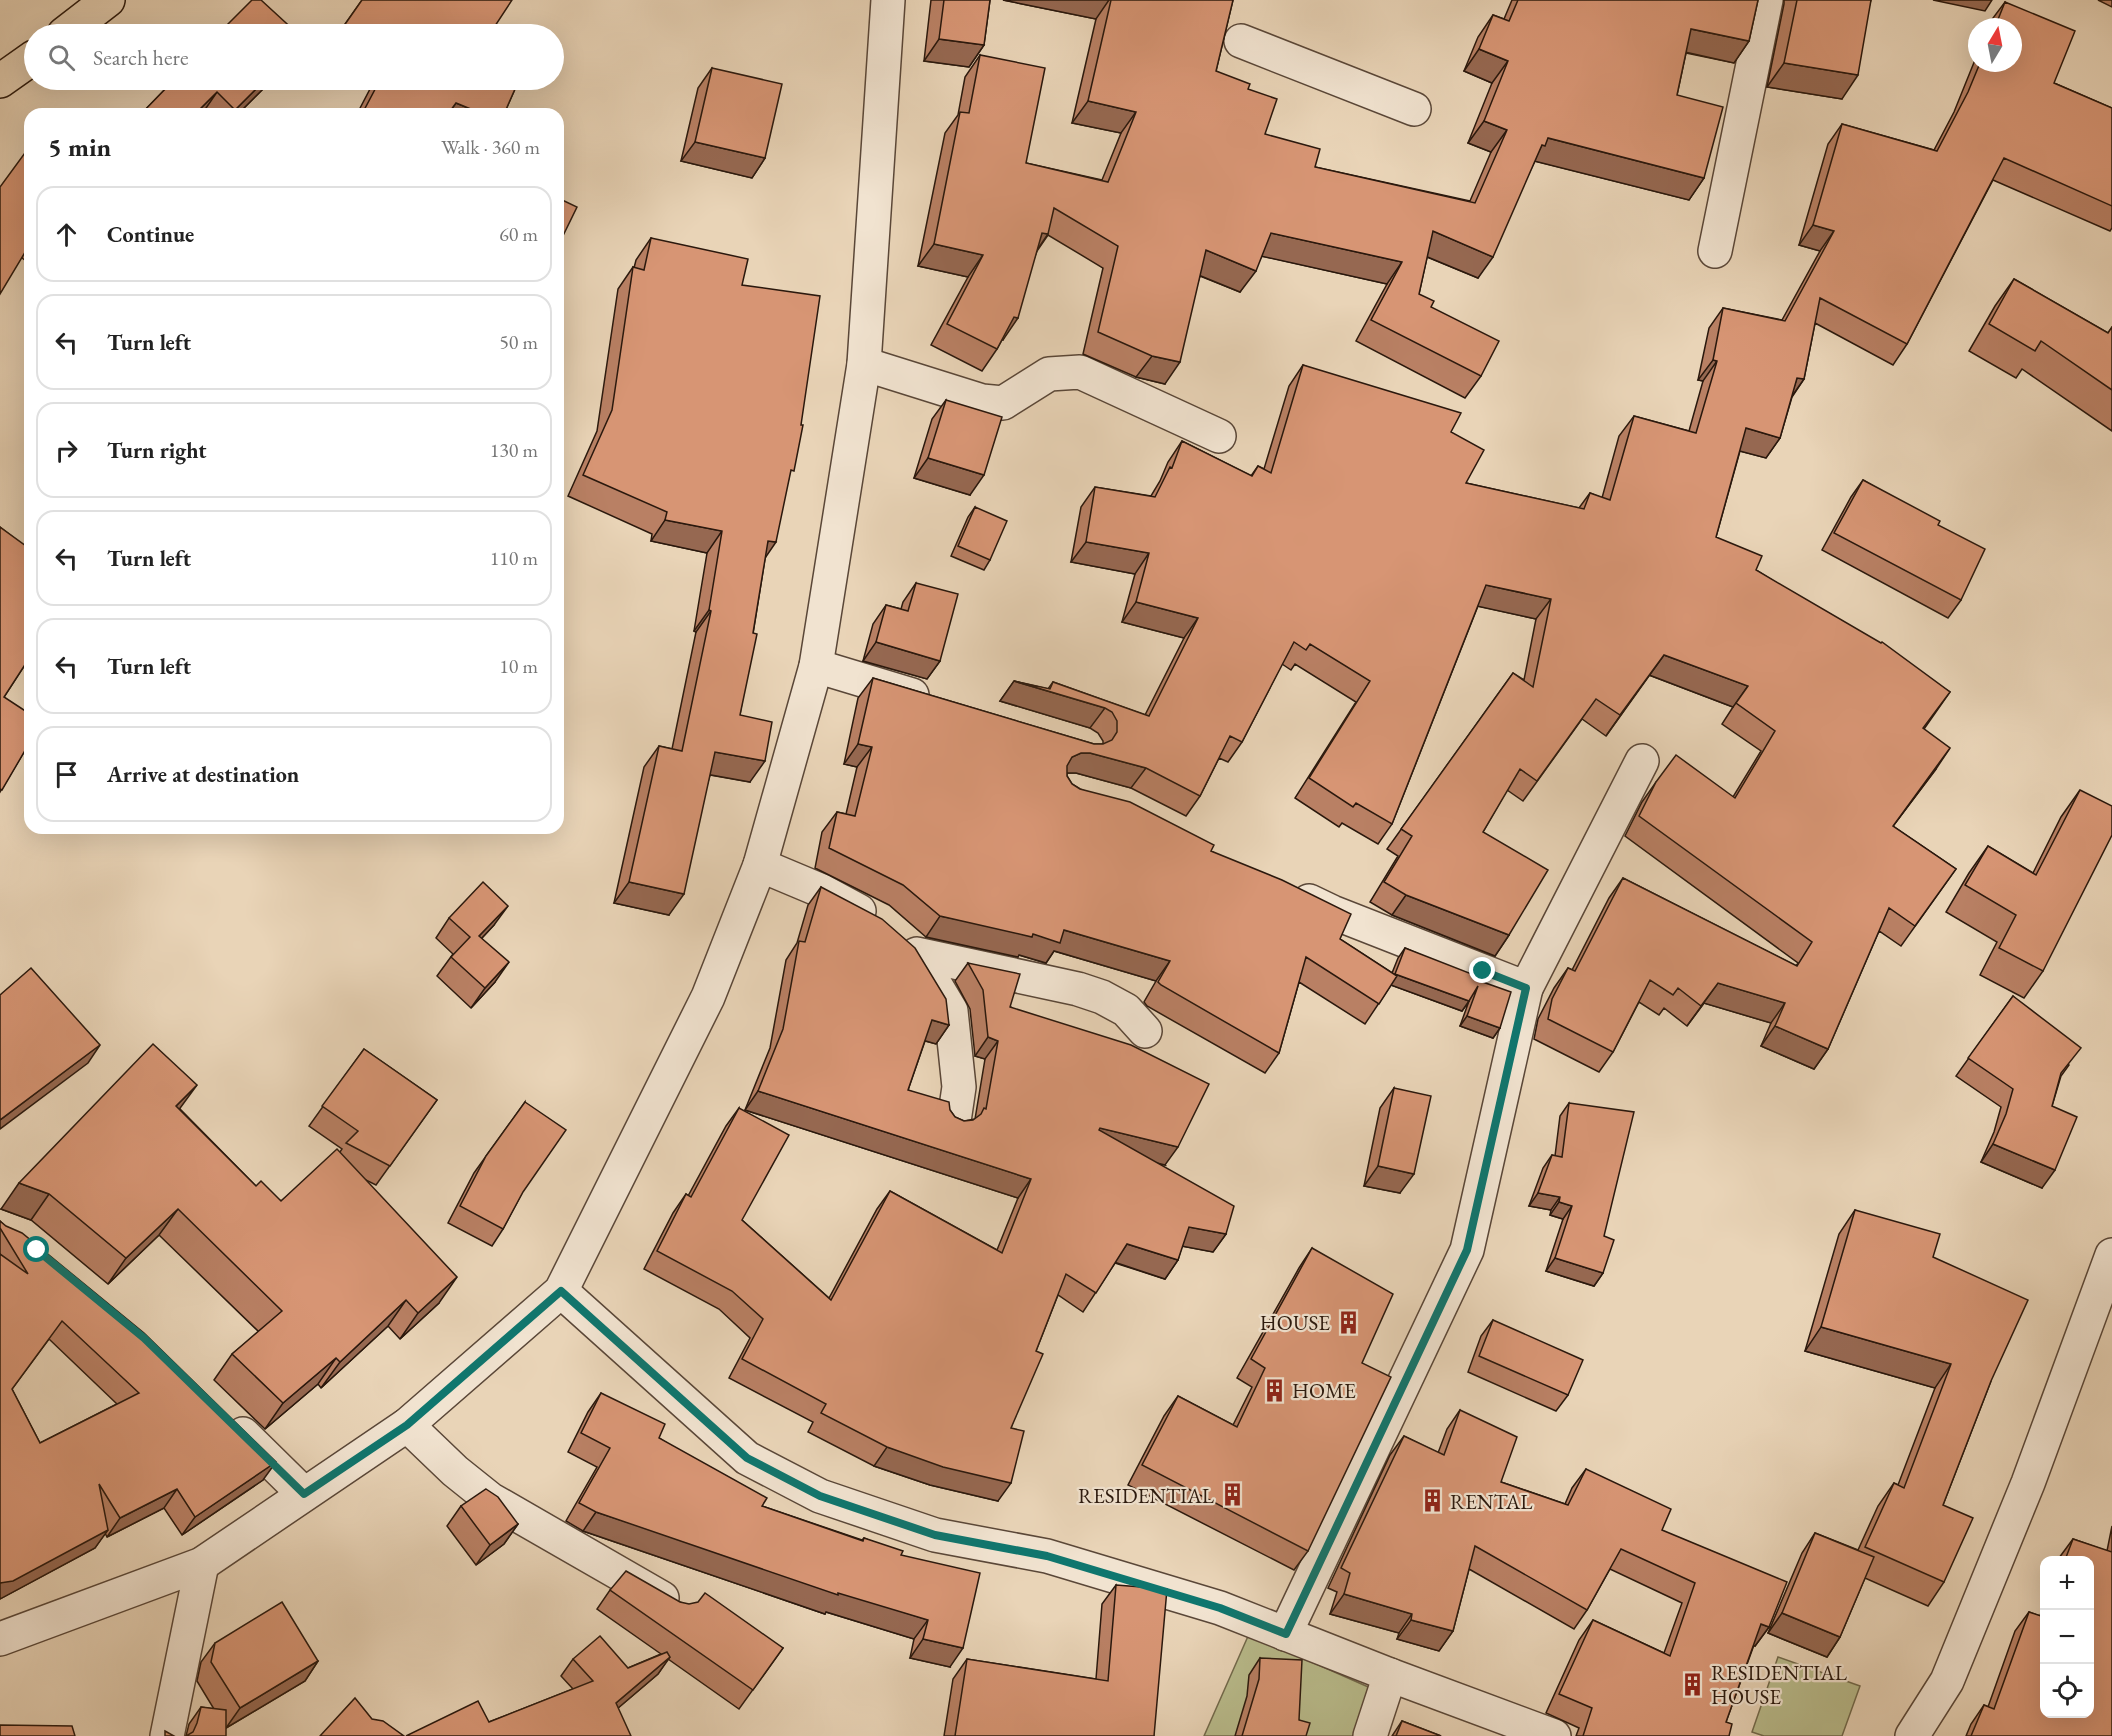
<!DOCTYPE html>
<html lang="en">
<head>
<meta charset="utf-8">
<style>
  body { margin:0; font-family:"EB Garamond",serif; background:#f2f2f2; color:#222 }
  .controls { position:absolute; right:18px; bottom:18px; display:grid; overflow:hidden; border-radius:12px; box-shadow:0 6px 24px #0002 }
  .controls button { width:54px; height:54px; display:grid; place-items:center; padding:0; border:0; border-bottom:2px solid #e0e0e0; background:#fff; color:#222; font:30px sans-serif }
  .compass { position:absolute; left:1968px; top:18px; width:54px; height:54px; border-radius:50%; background:#fff; box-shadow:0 6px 24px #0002; rotate:10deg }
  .stop { position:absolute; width:18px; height:18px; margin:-14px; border:4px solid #0f766e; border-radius:50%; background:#fff }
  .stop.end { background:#0f766e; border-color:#fff; box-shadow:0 2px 6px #0008 }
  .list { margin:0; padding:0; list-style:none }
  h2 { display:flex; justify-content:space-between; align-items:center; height:78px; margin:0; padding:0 24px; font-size:26px }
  h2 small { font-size:20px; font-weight:400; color:#767676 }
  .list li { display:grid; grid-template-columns:39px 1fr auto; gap:18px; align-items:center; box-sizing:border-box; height:96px; margin:0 12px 12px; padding:0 12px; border:2px solid #e0e0e0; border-radius:18px }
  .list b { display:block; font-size:22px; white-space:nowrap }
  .list em { font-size:20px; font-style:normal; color:#767676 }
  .icon { flex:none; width:33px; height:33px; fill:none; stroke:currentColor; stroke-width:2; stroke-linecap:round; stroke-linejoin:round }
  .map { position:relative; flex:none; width:2112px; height:1736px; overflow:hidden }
  .search { position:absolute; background:#fff; box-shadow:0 6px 24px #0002; left:24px; top:24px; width:540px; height:66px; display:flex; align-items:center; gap:15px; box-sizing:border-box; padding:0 21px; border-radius:33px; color:#767676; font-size:22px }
  .panel { position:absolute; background:#fff; box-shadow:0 6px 24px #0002; left:24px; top:108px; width:540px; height:726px; border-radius:18px }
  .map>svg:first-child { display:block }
  .green { fill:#b9bc8c; stroke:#726a4c; stroke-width:1.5 }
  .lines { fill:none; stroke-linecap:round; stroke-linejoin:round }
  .street-casing { stroke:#5a4738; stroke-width:36 }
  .primary-casing { stroke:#2a180d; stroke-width:36 }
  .street { stroke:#f1e3d0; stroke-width:33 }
  .primary { stroke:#e9d4b7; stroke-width:33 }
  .wall { fill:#b98064; stroke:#2a180d; stroke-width:1.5; fill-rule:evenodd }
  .shaded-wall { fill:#966851; stroke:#2a180d; stroke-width:1.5 }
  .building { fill:#d79574; stroke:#2a180d; stroke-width:1.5; fill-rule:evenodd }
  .route { stroke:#0f766e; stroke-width:8 }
  .labels { text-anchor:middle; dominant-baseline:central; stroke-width:4.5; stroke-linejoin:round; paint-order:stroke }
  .poi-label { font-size:21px; fill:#2a180d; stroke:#f1e3d0; text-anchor:start }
</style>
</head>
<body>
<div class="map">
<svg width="2112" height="1736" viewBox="0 0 2112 1736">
  <rect width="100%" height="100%" fill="#e9d4b7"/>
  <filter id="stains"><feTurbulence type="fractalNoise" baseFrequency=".00333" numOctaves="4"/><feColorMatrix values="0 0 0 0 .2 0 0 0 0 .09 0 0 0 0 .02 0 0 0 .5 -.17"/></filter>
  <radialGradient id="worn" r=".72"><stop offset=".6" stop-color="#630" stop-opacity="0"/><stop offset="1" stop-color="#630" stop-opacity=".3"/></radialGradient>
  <g class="green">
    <path d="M 1249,1634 L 1375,1690 L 1357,1736 L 1204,1736 Z"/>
    <path d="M 1778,1657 L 1860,1686 L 1842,1736 L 1764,1736 L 1752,1732 Z"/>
  </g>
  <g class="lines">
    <defs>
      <g id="street">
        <path d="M 1241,41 L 1414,109"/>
        <path d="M 1715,251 L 1766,0"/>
        <path d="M 864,364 L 982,401 L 1003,403 L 1049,374 L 1080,372 L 1219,436"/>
        <path d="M 816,666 L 912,695"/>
        <path d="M 760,865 L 822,891 L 859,911"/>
        <path d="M 1309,901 L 1332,912 L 1526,988 L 1642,761"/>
        <path d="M 917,954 L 1078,989 L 1102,997 L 1126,1010 L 1145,1031"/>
        <path d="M 923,964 L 951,1011 L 959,1087 L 954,1121"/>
        <path d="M 561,1291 L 747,1458 L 820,1496 L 935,1535 L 1047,1556 L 1220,1608 L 1390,1675 L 1554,1736"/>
        <path d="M 407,1425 L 455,1471 L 490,1499 L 662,1598"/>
        <path d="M 243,1434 L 304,1494"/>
        <path d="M 1285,1634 L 1467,1250 L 1526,988"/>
        <path d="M 0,1639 L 202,1564 L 407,1425 L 561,1291 L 708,997 L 760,865 L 816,666 L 864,364 L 888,0"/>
        <path d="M 167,1736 L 202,1564"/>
        <path d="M 1370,1736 L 1390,1675"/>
        <path d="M 1912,1736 L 1947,1681 L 2028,1483 L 2112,1255"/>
      </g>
      <g id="primary">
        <path d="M 64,34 L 108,0"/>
        <path d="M 0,81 L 34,57"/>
      </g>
    </defs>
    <use href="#street" class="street-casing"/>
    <use href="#primary" class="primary-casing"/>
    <use href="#street" class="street"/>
    <use href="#primary" class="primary"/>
  </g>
  <g class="wall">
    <path d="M 362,0 L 491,32 L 499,34 L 338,34 Z"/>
    <path d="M 931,0 L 990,0 L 984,45 L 969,67 L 924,61 Z"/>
    <path d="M 1003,0 L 1233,0 L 1216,71 L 1248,89 L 1265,134 L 1315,167 L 1470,201 L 1491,152 L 1468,143 L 1492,83 L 1464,71 L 1478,37 L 1493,15 L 1504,19 L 1512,0 L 1758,0 L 1749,41 L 1734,63 L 1686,53 L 1677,95 L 1704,178 L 1689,200 L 1535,161 L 1478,278 L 1427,257 L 1419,294 L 1431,307 L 1481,376 L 1465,398 L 1356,341 L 1387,284 L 1262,256 L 1240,292 L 1200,276 L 1165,384 L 1136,377 L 1083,354 L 1103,268 L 1048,235 L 1037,251 L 1003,340 L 1002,340 L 997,349 L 982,371 L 931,345 L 968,277 L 918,266 L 945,133 L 958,115 L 965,77 L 980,55 L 1026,163 L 1102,180 L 1121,133 L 1072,123 L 1096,19 Z"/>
    <path d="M 1784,0 L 1871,0 L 1842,99 L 1767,87 L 1784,4 Z"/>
    <path d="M 2098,0 L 2112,0 L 2112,7 Z"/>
    <path d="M 2005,2 L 2054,83 L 2112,108 L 2112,228 L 2110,231 L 1993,180 L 1907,344 L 1893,365 L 1815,323 L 1804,379 L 1792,397 L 1780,438 L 1766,458 L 1740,451 L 1716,537 L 1756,570 L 1950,692 L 1924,729 L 1936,769 L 1893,826 L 1956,869 L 1901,946 L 1879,931 L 1828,1049 L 1814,1069 L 1761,1046 L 1771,1023 L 1704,1003 L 1687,1026 L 1664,1008 L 1659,1015 L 1639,1002 L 1613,1052 L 1599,1072 L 1534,1039 L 1538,1019 L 1554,988 L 1568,968 L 1572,970 L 1609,898 L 1623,878 L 1796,966 L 1798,963 L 1625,836 L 1642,802 L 1656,782 L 1733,797 L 1761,751 L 1722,724 L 1733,707 L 1649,675 L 1606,736 L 1582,719 L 1523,801 L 1507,790 L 1483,832 L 1509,935 L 1495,956 L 1392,915 L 1370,902 L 1398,856 L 1387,849 L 1513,673 L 1524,680 L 1536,619 L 1478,606 L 1392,824 L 1378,844 L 1342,823 L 1339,827 L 1295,798 L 1356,702 L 1295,664 L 1291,670 L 1282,664 L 1242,742 L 1228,762 L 1219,758 L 1200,796 L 1186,816 L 1131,788 L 1076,773 L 1067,773 L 1067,776 L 1072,784 L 1080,789 L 1211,851 L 1340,939 L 1392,973 L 1398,958 L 1405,948 L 1480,981 L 1500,1028 L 1493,1038 L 1460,1026 L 1469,1001 L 1462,1011 L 1391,985 L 1365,1024 L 1299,982 L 1279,1053 L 1265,1073 L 1147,1006 L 1144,1002 L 1156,981 L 1054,951 L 1046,963 L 1019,955 L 1018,957 L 926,937 L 889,905 L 815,868 L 822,832 L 837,812 L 846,814 L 857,767 L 844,764 L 858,698 L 873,678 L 1094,744 L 1103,744 L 1103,741 L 1098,733 L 1090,728 L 1000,701 L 1014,681 L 1048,689 L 1053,682 L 1145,715 L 1184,638 L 1122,622 L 1135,574 L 1071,562 L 1081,507 L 1095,487 L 1151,496 L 1160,481 L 1168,462 L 1182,441 L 1251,476 L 1258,466 L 1264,469 L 1289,386 L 1303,365 L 1451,432 L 1466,483 L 1579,508 L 1590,493 L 1602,498 L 1619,436 L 1634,416 L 1689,431 L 1703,381 L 1698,380 L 1709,328 L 1723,308 L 1782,320 L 1820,251 L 1799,245 L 1828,144 L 1842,124 L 1934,150 L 1954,112 L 1977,55 L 1977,63 L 2013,63 L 2013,27 L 1989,27 L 1990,22 Z"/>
    <path d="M 712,68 L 765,158 L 752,178 L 681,161 L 698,88 Z"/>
    <path d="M 174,80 L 272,80 L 238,114 L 141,114 Z"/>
    <path d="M 360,80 L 519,80 L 504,114 L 357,114 L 371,87 Z"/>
    <path d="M 30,146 L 30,264 L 22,258 Z"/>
    <path d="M 651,238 L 742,285 L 789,478 L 765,559 L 740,715 L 750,782 L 710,775 L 669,915 L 614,903 L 644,767 L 659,746 L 672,749 L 696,632 L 694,631 L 707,553 L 651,541 L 652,534 L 568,496 L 597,431 L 618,289 L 633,267 L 634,268 L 636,260 Z"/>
    <path d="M 2014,279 L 2108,333 L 2112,327 L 2112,431 L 2022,369 L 2016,378 L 1969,351 L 1995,306 Z"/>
    <path d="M 946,400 L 970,495 L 914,478 L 932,419 Z"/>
    <path d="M 1863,480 L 1938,525 L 1961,600 L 1948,618 L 1822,550 L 1851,497 Z"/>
    <path d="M 975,507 L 990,560 L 984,570 L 951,556 L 968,517 Z"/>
    <path d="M 0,527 L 26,547 L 30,540 L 30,657 L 4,697 L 30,742 L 0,792 Z"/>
    <path d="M 916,583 L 940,661 L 927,679 L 863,661 L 873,624 L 886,605 L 901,609 L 903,602 Z"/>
    <path d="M 2080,790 L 2043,971 L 2024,998 L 1980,975 L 1997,942 L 1946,912 L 1969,873 L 1988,846 L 2033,873 L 2061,817 Z"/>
    <path d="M 821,887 L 949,1025 L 936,1044 L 925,1041 L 908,1090 L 950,1110 L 955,1117 L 964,1121 L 975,1119 L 985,1059 L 975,1056 L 970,1009 L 955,981 L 968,963 L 1165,1165 L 1160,1164 L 1226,1234 L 1213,1252 L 1182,1246 L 1178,1260 L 1165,1279 L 1115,1263 L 1083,1312 L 1058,1295 L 1036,1351 L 1011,1428 L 998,1501 L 930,1485 L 874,1466 L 808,1432 L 813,1422 L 729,1378 L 750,1338 L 719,1309 L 644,1269 L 673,1213 L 686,1194 L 688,1196 L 726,1126 L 739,1108 L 742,1220 L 829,1298 L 877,1209 L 890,1191 L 997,1250 L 1018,1198 L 745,1110 L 770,1048 L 786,960 L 797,943 L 808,905 Z"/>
    <path d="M 449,918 L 494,925 L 482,938 L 495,982 L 471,1008 L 437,976 L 453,954 L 436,938 Z"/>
    <path d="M 2013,996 L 2069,1065 L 2061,1076 L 2052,1106 L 2042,1188 L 1981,1162 L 1994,1132 L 2001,1107 L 1956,1076 Z"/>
    <path d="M 364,1049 L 437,1100 L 376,1185 L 366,1180 L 439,1303 L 400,1339 L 388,1326 L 321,1388 L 318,1384 L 265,1429 L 214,1380 L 232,1354 L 259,1332 L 159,1235 L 108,1284 L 31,1220 L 1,1209 L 180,1109 L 256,1186 L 281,1201 L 340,1152 L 342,1149 L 309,1126 Z"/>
    <path d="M 1394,1088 L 1400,1193 L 1364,1186 L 1380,1108 Z"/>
    <path d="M 525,1102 L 522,1193 L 503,1229 L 492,1246 L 448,1223 L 474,1173 Z"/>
    <path d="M 1569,1103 L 1604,1236 L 1603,1273 L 1594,1286 L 1546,1271 L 1563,1219 L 1550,1215 L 1551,1210 L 1529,1206 L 1543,1168 L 1552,1155 L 1555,1156 L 1560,1116 Z"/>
    <path d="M 1855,1210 L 1933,1257 L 1991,1381 L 1943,1505 L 1944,1582 L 1928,1606 L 1865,1578 L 1840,1637 L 1827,1657 L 1768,1633 L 1802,1553 L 1815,1533 L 1858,1550 L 1878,1506 L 1894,1483 L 1898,1485 L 1935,1388 L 1805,1351 L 1839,1234 Z"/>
    <path d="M 0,1221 L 263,1480 L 182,1535 L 164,1508 L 107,1537 L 105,1533 L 95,1548 L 0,1599 ZM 49,1339 L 117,1404 L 40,1443 L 12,1389 Z"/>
    <path d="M 1312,1248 L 1362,1363 L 1308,1551 L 1294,1570 L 1128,1485 L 1164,1416 L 1178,1396 L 1233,1425 L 1252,1387 L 1237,1378 L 1299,1268 Z"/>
    <path d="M 1493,1320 L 1568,1395 L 1556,1411 L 1468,1372 L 1481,1336 Z"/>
    <path d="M 601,1393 L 659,1438 L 762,1506 L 862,1540 L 864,1538 L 901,1555 L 950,1667 L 910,1658 L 914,1639 L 826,1612 L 825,1614 L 583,1531 L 566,1521 L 597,1467 L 568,1452 L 588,1412 Z"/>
    <path d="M 1460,1410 L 1501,1482 L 1565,1504 L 1572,1488 L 1586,1469 L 1662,1530 L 1769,1627 L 1755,1646 L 1754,1645 L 1726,1722 L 1729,1736 L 1576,1736 L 1579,1728 L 1546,1713 L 1579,1640 L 1593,1620 L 1664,1653 L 1682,1603 L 1610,1569 L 1587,1610 L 1574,1629 L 1469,1569 L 1453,1631 L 1439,1651 L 1397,1639 L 1399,1633 L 1330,1614 L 1337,1592 L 1328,1588 L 1390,1455 L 1404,1436 L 1438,1453 L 1447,1429 Z"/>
    <path d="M 461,1506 L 518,1524 L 504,1544 L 476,1565 L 447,1526 Z"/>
    <path d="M 2112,1526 L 2112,1736 L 1966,1736 L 1971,1724 L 1984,1705 L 1988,1707 L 2015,1631 L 2029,1612 L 2040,1616 L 2044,1602 L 2044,1713 L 2090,1560 L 2058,1560 L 2059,1558 L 2073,1539 L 2107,1551 Z"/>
    <path d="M 1116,1585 L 1154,1736 L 944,1736 L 953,1679 L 967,1659 L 1096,1679 L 1102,1604 Z"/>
    <path d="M 610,1590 L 680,1602 L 783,1648 L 739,1709 L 668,1659 L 658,1674 L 618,1708 L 489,1722 L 573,1689 L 561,1676 L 573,1659 L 628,1668 L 661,1654 L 597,1609 Z"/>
    <path d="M 215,1643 L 318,1661 L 305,1681 L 226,1728 L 186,1736 L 189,1724 L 201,1707 L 214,1709 L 197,1681 L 201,1662 Z"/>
    <path d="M 1260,1658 L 1299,1720 L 1306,1736 L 1235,1736 L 1247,1696 L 1249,1675 Z"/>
    <path d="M 1402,1721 L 1441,1736 L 1392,1736 Z"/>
  </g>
  <g class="shaded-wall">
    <path d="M 1003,0 L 1109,0 L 1096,19 Z"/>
    <path d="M 1933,0 L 1992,0 L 1985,11 Z"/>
    <path d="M 1691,29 L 1749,41 L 1734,63 L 1676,50 Z"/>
    <path d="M 939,39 L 984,45 L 969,67 L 924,61 Z"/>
    <path d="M 1479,49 L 1508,61 L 1492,83 L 1464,71 Z"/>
    <path d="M 1784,63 L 1858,75 L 1842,99 L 1767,87 Z"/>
    <path d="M 265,80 L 272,80 L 238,114 L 232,114 L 235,110 Z"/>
    <path d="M 217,92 L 202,114 L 195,114 Z"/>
    <path d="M 1088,101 L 1136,112 L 1121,133 L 1072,123 Z"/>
    <path d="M 456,103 L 483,114 L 448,114 Z"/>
    <path d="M 1484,121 L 1507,130 L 1491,152 L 1468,143 Z"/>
    <path d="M 1548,138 L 1704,178 L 1689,200 L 1534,161 L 1542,145 Z"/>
    <path d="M 695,142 L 765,158 L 752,178 L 681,161 Z"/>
    <path d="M 1813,225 L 1834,231 L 1820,251 L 1799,245 Z"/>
    <path d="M 1433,231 L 1493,257 L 1478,278 L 1418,253 Z"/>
    <path d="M 1042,233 L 1048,234 L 1033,256 Z"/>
    <path d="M 1271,233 L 1402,262 L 1387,284 L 1256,255 Z"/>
    <path d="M 934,244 L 983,255 L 968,277 L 918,266 Z"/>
    <path d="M 1206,250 L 1256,271 L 1240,292 L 1191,272 Z"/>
    <path d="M 1014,317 L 1018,318 L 1003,340 L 999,339 Z"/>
    <path d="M 1152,356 L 1180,362 L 1165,384 L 1136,377 Z"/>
    <path d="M 1713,360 L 1717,361 L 1703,381 L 1698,380 Z"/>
    <path d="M 1797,378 L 1804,379 L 1790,399 Z"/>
    <path d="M 1746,428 L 1780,438 L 1766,458 L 1732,449 Z"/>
    <path d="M 928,458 L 984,475 L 970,495 L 914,478 Z"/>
    <path d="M 665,520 L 722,531 L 707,553 L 651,541 Z"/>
    <path d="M 768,541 L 776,542 L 761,564 Z"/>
    <path d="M 1086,542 L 1149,553 L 1135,574 L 1071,562 Z"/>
    <path d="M 1486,585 L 1551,599 L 1536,619 L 1472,605 Z"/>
    <path d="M 1136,602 L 1198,618 L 1184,638 L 1122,622 Z"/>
    <path d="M 709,610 L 711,611 L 696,632 L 694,631 Z"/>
    <path d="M 876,642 L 940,661 L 927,679 L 863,661 Z"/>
    <path d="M 1664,655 L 1748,686 L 1733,707 L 1649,675 L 1606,736 Z"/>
    <path d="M 1014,681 L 1105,708 L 1090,728 L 1000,701 Z"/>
    <path d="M 858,744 L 872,747 L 857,767 L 844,764 Z"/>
    <path d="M 1950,748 L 1936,769 L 1878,846 L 1893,826 Z"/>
    <path d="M 715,752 L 765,761 L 750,782 L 700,773 Z"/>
    <path d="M 1081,753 L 1090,753 L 1146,768 L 1131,788 L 1076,773 L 1067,773 L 1058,777 L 1072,757 Z"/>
    <path d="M 629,882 L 684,894 L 669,915 L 614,903 Z"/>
    <path d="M 1406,895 L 1509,935 L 1495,956 L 1392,915 Z"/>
    <path d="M 508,906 L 494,925 L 466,955 L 479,936 Z"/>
    <path d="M 940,916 L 1033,934 L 1064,930 L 1170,961 L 1156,981 L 1054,951 L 1046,963 L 1019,955 L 1018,957 L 926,937 Z"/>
    <path d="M 509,962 L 495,982 L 471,1008 L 485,988 Z"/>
    <path d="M 1395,974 L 1469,1001 L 1462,1011 L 1388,984 Z"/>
    <path d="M 1718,983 L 1785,1003 L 1771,1023 L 1704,1003 L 1687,1026 Z"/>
    <path d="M 1467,1016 L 1500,1028 L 1493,1038 L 1460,1026 Z"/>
    <path d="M 932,1020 L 949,1025 L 936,1044 L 919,1039 Z"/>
    <path d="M 1775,1026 L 1828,1049 L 1814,1069 L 1761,1046 Z"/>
    <path d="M 988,1037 L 998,1041 L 985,1059 L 975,1056 Z"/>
    <path d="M 100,1045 L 88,1063 L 0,1129 L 0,1120 Z"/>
    <path d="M 197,1085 L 178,1111 L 176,1106 Z"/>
    <path d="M 758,1091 L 1031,1179 L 1018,1198 L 745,1110 Z"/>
    <path d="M 1100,1128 L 1178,1147 L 1165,1165 L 1087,1146 Z"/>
    <path d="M 1993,1144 L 2055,1170 L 2042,1188 L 1981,1162 Z"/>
    <path d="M 1378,1166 L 1414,1174 L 1400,1193 L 1364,1186 Z"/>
    <path d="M 19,1183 L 49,1194 L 31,1220 L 1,1209 Z"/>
    <path d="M 1538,1193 L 1560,1197 L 1551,1210 L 1529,1206 Z"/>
    <path d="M 1559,1202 L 1572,1206 L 1563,1219 L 1550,1215 Z"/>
    <path d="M 178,1209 L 159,1235 L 108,1284 L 126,1258 Z"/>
    <path d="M 1189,1227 L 1226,1234 L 1213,1252 L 1176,1245 Z"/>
    <path d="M 1127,1244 L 1178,1260 L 1165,1279 L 1114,1262 Z"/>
    <path d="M 1555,1258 L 1603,1273 L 1594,1286 L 1546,1271 Z"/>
    <path d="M 457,1277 L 439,1303 L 400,1339 L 418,1313 Z"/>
    <path d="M 406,1300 L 388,1326 L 321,1388 L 340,1362 Z"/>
    <path d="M 1821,1327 L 1951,1364 L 1935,1388 L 1805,1351 Z"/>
    <path d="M 336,1358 L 318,1384 L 265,1429 L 283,1403 Z"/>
    <path d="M 887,1447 L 1011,1483 L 998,1501 L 930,1485 L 874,1466 Z"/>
    <path d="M 276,1462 L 263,1480 L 182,1535 L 195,1517 Z"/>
    <path d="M 177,1489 L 164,1508 L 107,1537 L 120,1518 Z"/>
    <path d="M 596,1512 L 928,1620 L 914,1639 L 826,1612 L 825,1614 L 583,1531 Z"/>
    <path d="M 518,1524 L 504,1544 L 476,1565 L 490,1545 Z"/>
    <path d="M 108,1530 L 95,1548 L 0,1599 L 0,1583 Z"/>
    <path d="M 1344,1594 L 1412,1614 L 1399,1633 L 1330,1614 Z"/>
    <path d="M 1782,1613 L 1840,1637 L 1827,1657 L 1768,1633 Z"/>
    <path d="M 1411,1620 L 1453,1631 L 1439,1651 L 1397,1639 Z"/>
    <path d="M 1761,1624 L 1769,1627 L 1755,1646 L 1748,1643 Z"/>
    <path d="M 923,1639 L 963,1648 L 950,1667 L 910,1658 Z"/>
    <path d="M 670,1657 L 658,1674 L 604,1720 L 616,1703 Z"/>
    <path d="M 318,1661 L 305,1681 L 226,1728 L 240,1708 Z"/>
  </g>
  <g class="building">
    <path d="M 252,0 L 261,0 L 298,34 L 218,34 Z"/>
    <path d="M 362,0 L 512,0 L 491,32 L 499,34 L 347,34 L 341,30 Z"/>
    <path d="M 944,0 L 990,0 L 984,45 L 939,39 Z"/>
    <path d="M 1111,0 L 1233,0 L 1216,71 L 1250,84 L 1248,89 L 1277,99 L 1265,134 L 1320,149 L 1315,167 L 1475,203 L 1507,130 L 1484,121 L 1508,61 L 1479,49 L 1493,15 L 1509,21 L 1518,0 L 1758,0 L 1749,41 L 1691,29 L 1677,95 L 1723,107 L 1704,178 L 1548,138 L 1545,146 L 1542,145 L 1493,257 L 1433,231 L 1419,294 L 1434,301 L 1431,307 L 1499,341 L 1481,376 L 1371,320 L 1402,262 L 1271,233 L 1256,271 L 1206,250 L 1180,362 L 1152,356 L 1098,332 L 1118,246 L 1054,208 L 1048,234 L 1042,233 L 1018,318 L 1014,317 L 997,349 L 947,324 L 983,255 L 934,244 L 960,112 L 969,113 L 980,55 L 1045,68 L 1026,163 L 1108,182 L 1136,112 L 1088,101 Z"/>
    <path d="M 1797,0 L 1871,0 L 1858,75 L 1784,63 Z"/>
    <path d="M 2005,2 L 2075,31 L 2054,83 L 2112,108 L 2112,206 L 2004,158 L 1907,344 L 1820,298 L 1804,379 L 1797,378 L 1780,438 L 1746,428 L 1716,537 L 1762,556 L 1756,570 L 1881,643 L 1882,642 L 1950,692 L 1923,728 L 1950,748 L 1893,826 L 1956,869 L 1915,926 L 1889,908 L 1828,1049 L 1775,1026 L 1785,1003 L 1718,983 L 1701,1006 L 1678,988 L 1673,995 L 1650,980 L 1613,1052 L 1548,1019 L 1552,999 L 1568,968 L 1575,971 L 1623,878 L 1797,966 L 1812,942 L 1639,816 L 1656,782 L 1676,755 L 1735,798 L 1775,731 L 1736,703 L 1748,686 L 1664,655 L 1620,715 L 1596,699 L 1537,781 L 1520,769 L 1483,832 L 1548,870 L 1509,935 L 1406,895 L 1384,882 L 1412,836 L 1401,829 L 1513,673 L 1533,687 L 1551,599 L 1486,585 L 1392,824 L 1356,803 L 1353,807 L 1309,778 L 1370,681 L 1310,644 L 1306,650 L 1294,642 L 1242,742 L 1230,736 L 1200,796 L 1146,768 L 1090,753 L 1081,753 L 1072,757 L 1067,766 L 1067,776 L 1072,784 L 1080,789 L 1130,802 L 1214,845 L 1211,851 L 1282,880 L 1351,914 L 1340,939 L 1397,976 L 1379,1004 L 1306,957 L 1279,1053 L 1161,985 L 1158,982 L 1170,961 L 1064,930 L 1060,943 L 1033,934 L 1032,937 L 940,916 L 903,885 L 829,848 L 837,812 L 855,816 L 872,747 L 858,744 L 873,678 L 1094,744 L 1103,744 L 1112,740 L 1117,732 L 1117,721 L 1112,712 L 1105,708 L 1014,681 L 1050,689 L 1053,682 L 1149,716 L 1198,618 L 1136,602 L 1149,553 L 1086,542 L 1095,487 L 1155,497 L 1170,467 L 1172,468 L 1182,441 L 1252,476 L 1258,466 L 1271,473 L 1303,365 L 1461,413 L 1451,432 L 1484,450 L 1466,483 L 1584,509 L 1590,493 L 1610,500 L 1634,416 L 1696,433 L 1717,361 L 1713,360 L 1723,308 L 1785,321 L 1834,231 L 1813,225 L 1842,124 L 1937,151 L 1968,92 L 1980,63 L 2013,63 L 2013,27 L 1995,27 Z"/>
    <path d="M 712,68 L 782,84 L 765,158 L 695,142 Z"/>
    <path d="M 174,80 L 265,80 L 235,110 L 217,92 L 195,114 L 141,114 Z"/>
    <path d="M 380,80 L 519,80 L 504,114 L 483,114 L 456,103 L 448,114 L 362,114 Z"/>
    <path d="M 30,146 L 30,244 L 0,294 L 0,187 Z"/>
    <path d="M 558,198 L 577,207 L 558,246 Z"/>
    <path d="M 651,238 L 748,259 L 742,285 L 820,296 L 801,425 L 803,425 L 794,471 L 791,470 L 776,542 L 768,541 L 753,633 L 757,634 L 740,715 L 772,722 L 765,761 L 715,752 L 684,894 L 629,882 L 659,746 L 682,751 L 711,611 L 709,610 L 722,531 L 665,520 L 667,512 L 583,475 L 612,410 L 633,267 L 644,270 Z"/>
    <path d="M 2014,279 L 2108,333 L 2112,327 L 2112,390 L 2041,341 L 2035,351 L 1989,324 Z"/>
    <path d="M 946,400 L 1002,417 L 984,475 L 928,458 Z"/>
    <path d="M 1863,480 L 1940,521 L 1938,525 L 1985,549 L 1961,600 L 1834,533 Z"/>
    <path d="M 975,507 L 1007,521 L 990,560 L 958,546 Z"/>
    <path d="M 0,527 L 30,549 L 30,657 L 4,697 L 30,714 L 30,742 L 2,790 L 0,789 Z"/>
    <path d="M 916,583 L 958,594 L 940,661 L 876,642 L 886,605 L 908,611 Z"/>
    <path d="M 2080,790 L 2112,806 L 2112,835 L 2043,971 L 1999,948 L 2016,915 L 1965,885 L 1988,846 L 2036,875 Z"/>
    <path d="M 483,882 L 508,906 L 479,936 L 509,962 L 485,988 L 451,957 L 470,937 L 449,918 Z"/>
    <path d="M 821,887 L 882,919 L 915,948 L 946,999 L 949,1025 L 932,1020 L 908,1090 L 949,1102 L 950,1110 L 955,1117 L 964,1121 L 973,1120 L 981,1114 L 984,1108 L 986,1109 L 998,1041 L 988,1037 L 983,990 L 968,963 L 1020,974 L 1010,1007 L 1131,1045 L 1209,1084 L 1178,1147 L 1100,1128 L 1099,1130 L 1234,1206 L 1226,1234 L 1189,1227 L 1178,1260 L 1127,1244 L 1096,1293 L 1066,1274 L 1036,1351 L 1043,1354 L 1011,1428 L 1024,1431 L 1011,1483 L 943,1467 L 887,1447 L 821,1413 L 826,1404 L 742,1359 L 763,1319 L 732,1291 L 657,1251 L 686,1194 L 691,1197 L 739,1108 L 789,1135 L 742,1220 L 831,1300 L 890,1191 L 1002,1253 L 1031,1179 L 758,1091 L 783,1029 L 799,941 L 805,942 Z"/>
    <path d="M 1405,948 L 1482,978 L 1480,981 L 1511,992 L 1500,1028 L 1467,1016 L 1478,986 L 1469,1001 L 1395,974 Z"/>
    <path d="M 31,968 L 100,1045 L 0,1120 L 0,995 Z"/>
    <path d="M 2013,996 L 2081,1048 L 2061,1073 L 2052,1106 L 2077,1117 L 2055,1170 L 1993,1144 L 2006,1114 L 2013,1089 L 1968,1058 Z"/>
    <path d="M 153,1044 L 197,1085 L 176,1106 L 256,1186 L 261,1181 L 281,1201 L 337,1149 L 457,1277 L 418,1313 L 406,1300 L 340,1362 L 336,1358 L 283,1403 L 232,1354 L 282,1311 L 178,1209 L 126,1258 L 49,1194 L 19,1183 Z"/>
    <path d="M 364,1049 L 437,1100 L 390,1166 L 346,1143 L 358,1131 L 322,1106 Z"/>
    <path d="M 1394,1088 L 1431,1096 L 1414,1174 L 1378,1166 Z"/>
    <path d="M 525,1102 L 566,1130 L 523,1192 L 503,1229 L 460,1206 L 486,1156 Z"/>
    <path d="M 1569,1103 L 1634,1112 L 1604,1236 L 1614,1240 L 1603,1273 L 1555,1258 L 1572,1206 L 1559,1202 L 1560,1197 L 1538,1193 L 1552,1155 L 1562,1157 Z"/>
    <path d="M 1855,1210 L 1940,1234 L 1933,1257 L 2028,1300 L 1991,1381 L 1943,1505 L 1973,1518 L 1944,1582 L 1865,1547 L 1894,1483 L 1904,1488 L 1951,1364 L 1821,1327 Z"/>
    <path d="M 0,1221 L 6,1226 L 22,1233 L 144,1333 L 276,1462 L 195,1517 L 177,1489 L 120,1518 L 99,1484 L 108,1530 L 13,1581 L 0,1583 L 0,1254 L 28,1274 L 0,1228 ZM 62,1321 L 139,1393 L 40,1443 L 12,1389 Z"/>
    <path d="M 1312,1248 L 1393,1294 L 1362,1363 L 1391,1377 L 1308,1551 L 1142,1465 L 1178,1396 L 1237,1427 L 1265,1368 L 1251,1359 Z"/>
    <path d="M 1493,1320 L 1583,1360 L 1568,1395 L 1479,1356 Z"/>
    <path d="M 601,1393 L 665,1424 L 659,1438 L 767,1498 L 762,1506 L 863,1541 L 864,1538 L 903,1551 L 901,1555 L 980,1573 L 963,1648 L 923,1639 L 928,1620 L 838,1593 L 838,1595 L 596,1512 L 579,1503 L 610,1448 L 581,1433 Z"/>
    <path d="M 1460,1410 L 1517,1437 L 1501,1482 L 1568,1505 L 1586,1469 L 1671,1509 L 1662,1530 L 1787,1582 L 1769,1627 L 1761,1624 L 1726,1722 L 1732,1724 L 1729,1736 L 1583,1736 L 1592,1708 L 1559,1694 L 1593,1620 L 1670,1656 L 1695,1583 L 1621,1549 L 1587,1610 L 1475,1546 L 1453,1631 L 1411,1620 L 1412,1614 L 1344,1594 L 1350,1573 L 1341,1568 L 1404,1436 L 1444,1455 Z"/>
    <path d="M 486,1489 L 498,1497 L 518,1524 L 490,1545 L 461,1506 Z"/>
    <path d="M 1815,1533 L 1874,1557 L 1840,1637 L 1782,1613 Z"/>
    <path d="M 2073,1539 L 2112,1552 L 2112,1736 L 1971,1736 L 1984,1705 L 1994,1709 L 2029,1612 L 2044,1617 L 2044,1713 L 2090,1713 L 2090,1560 L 2065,1560 Z"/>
    <path d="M 626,1571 L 680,1602 L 689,1604 L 698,1602 L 705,1593 L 783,1648 L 753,1690 L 610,1590 Z"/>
    <path d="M 1116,1585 L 1167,1589 L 1154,1736 L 955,1736 L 967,1659 L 1108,1681 Z"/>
    <path d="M 282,1602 L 318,1661 L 240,1708 L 211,1662 L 215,1643 Z"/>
    <path d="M 600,1636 L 628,1668 L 667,1652 L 670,1657 L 616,1703 L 631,1736 L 406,1736 L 478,1701 L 489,1722 L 593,1681 L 573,1659 Z"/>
    <path d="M 1260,1658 L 1302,1660 L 1299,1720 L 1310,1723 L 1306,1736 L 1242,1736 L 1259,1679 Z"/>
    <path d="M 355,1698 L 372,1719 L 383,1721 L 404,1736 L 320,1736 Z"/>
    <path d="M 201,1707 L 226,1710 L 226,1736 L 186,1736 L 193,1732 L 197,1723 Z"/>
    <path d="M 1402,1721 L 1441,1736 L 1396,1736 Z"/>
    <path d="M 0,1725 L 72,1726 L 75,1736 L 0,1736 Z"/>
    <path d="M 165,1731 L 174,1736 L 165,1736 Z"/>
  </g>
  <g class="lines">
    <path class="route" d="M 37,1250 L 144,1338 L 304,1494 L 407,1425 L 561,1291 L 747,1458 L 820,1496 L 935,1535 L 1047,1556 L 1220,1608 L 1286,1634 L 1467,1250 L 1526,988 L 1483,971"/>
  </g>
  <defs>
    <symbol id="building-bare" viewBox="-9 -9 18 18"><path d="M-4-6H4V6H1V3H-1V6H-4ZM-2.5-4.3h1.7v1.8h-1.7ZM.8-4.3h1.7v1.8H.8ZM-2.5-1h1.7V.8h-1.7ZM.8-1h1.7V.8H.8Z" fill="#8f2418" stroke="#f1e3d0" stroke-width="2.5" paint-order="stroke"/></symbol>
  </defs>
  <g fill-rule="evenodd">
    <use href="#building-bare" x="1332" y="1306" width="33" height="33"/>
    <use href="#building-bare" x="1258" y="1374" width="33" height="33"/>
    <use href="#building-bare" x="1216" y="1478" width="33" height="33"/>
    <use href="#building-bare" x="1416" y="1484" width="33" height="33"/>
    <use href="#building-bare" x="1676" y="1668" width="33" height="33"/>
  </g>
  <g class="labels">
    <g class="poi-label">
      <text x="1330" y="1322" text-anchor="end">HOUSE</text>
      <text x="1292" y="1390">HOME</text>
      <text x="1214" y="1495" text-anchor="end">RESIDENTIAL</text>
      <text x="1450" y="1501">RENTAL</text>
      <text x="1711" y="1672">RESIDENTIAL<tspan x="1711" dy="24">HOUSE</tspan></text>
    </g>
  </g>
  <rect width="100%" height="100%" filter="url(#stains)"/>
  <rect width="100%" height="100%" fill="url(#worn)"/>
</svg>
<div class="controls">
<button>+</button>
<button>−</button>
<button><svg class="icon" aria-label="locate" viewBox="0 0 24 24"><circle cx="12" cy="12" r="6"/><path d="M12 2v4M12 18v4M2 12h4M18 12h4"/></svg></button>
</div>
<svg class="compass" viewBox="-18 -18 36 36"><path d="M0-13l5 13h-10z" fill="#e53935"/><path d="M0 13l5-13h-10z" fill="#767676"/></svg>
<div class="stop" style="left:37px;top:1250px"></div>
<div class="stop end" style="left:1483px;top:971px"></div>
<div class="search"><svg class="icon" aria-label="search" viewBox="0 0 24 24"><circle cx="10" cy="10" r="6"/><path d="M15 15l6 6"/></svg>Search here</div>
<section class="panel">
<h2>5 min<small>Walk · 360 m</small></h2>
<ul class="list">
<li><svg class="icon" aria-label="ahead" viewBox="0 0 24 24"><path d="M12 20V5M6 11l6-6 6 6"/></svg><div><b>Continue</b></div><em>60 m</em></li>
<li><svg class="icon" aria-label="left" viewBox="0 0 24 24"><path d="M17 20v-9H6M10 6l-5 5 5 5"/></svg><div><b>Turn left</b></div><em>50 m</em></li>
<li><svg class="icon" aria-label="right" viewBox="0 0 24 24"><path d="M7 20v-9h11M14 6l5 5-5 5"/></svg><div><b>Turn right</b></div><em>130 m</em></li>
<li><svg class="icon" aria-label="left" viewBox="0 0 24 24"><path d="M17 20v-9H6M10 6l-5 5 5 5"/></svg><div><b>Turn left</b></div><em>110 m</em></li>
<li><svg class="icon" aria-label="left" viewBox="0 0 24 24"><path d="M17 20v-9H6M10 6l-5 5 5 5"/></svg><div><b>Turn left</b></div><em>10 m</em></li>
<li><svg class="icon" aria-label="arrive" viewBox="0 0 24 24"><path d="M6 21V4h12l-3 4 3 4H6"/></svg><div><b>Arrive at destination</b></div></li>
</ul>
</section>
</div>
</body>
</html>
